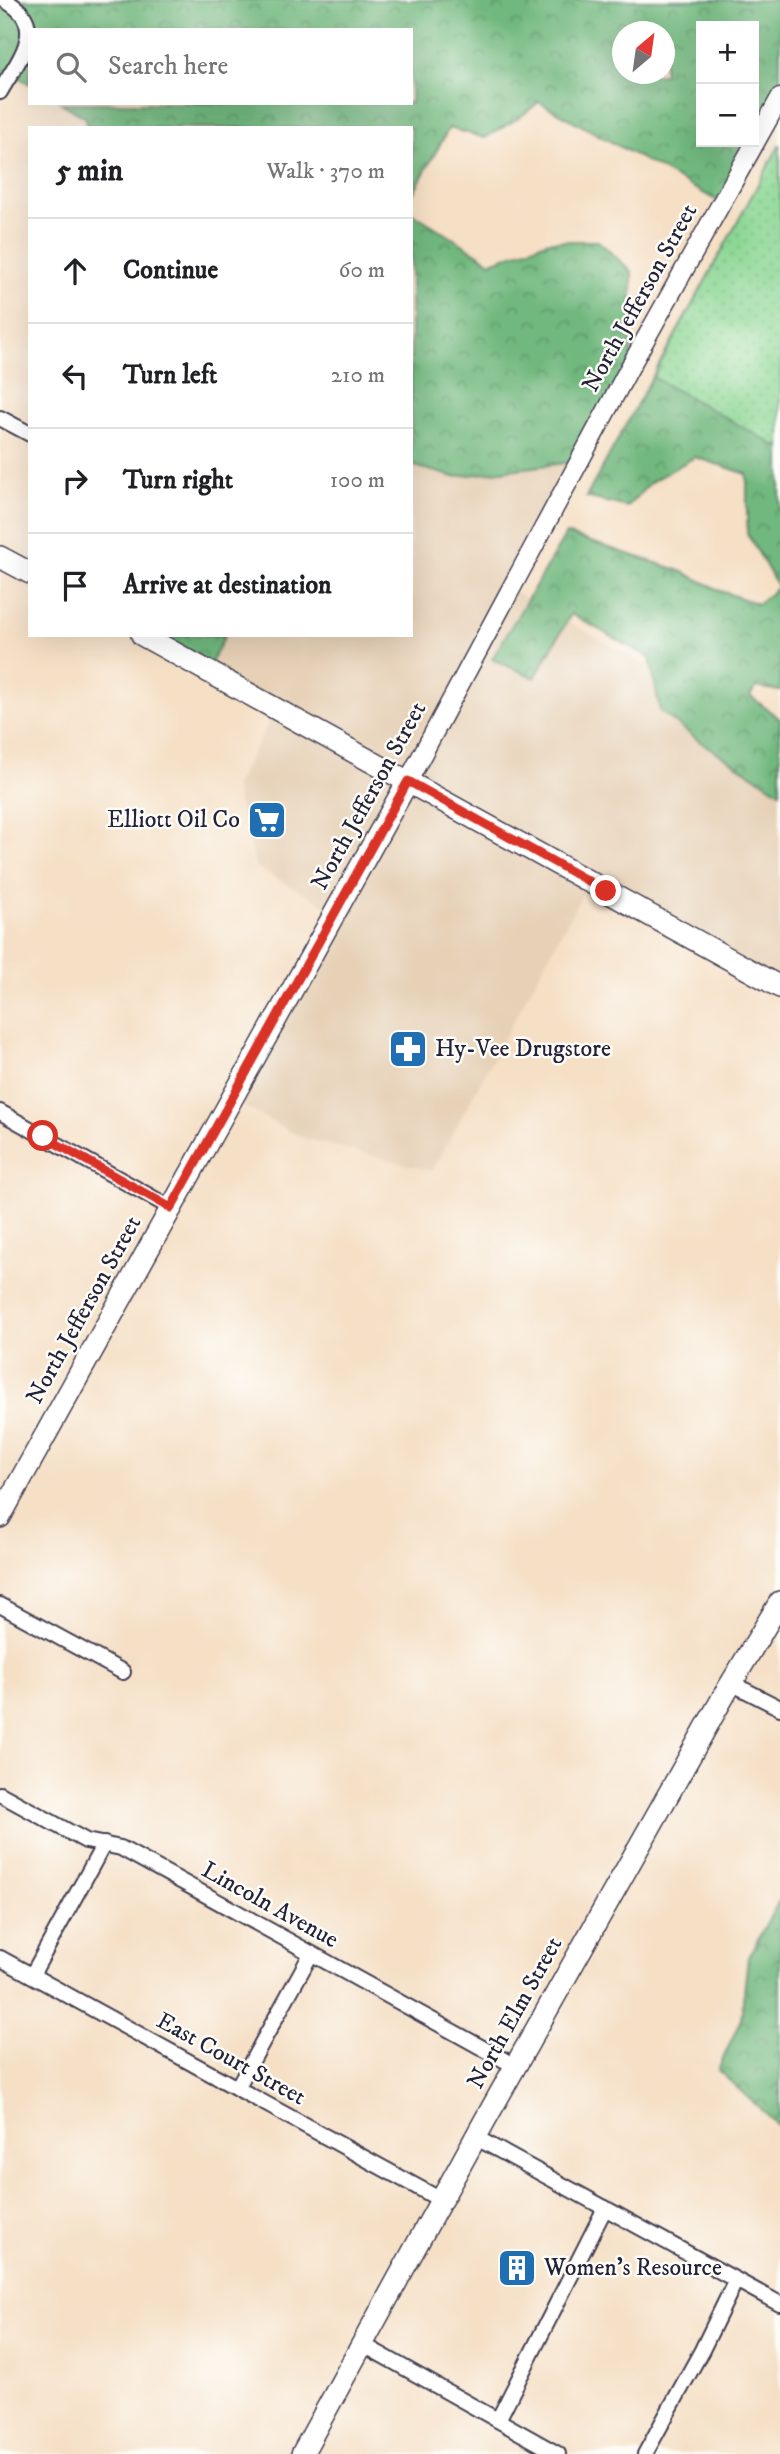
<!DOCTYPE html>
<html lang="en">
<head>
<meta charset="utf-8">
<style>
  body { margin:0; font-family:"IM FELL DW Pica",serif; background:#f2f2f2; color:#202124 }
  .controls { position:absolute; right:21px; top:21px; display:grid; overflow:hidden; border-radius:0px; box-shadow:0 7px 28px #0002 }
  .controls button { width:63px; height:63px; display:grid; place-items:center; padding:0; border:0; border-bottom:2px solid #e0e0e0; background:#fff; color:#202124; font:35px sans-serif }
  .compass { position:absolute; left:612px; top:21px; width:63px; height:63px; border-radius:50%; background:#fff; box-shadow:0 7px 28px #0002; rotate:29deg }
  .stop { position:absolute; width:21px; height:21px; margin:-16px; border:5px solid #d93025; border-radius:50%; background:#fff }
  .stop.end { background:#d93025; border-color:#fff; box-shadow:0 2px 7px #0008 }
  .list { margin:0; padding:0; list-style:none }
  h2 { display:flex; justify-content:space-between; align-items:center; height:91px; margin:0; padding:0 28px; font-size:30px }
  h2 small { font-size:23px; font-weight:400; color:#757577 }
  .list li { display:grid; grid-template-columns:46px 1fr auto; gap:21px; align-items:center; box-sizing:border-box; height:105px; padding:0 28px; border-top:2px solid #e0e0e0 }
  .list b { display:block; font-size:26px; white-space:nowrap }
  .list em { font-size:23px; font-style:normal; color:#757577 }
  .icon { flex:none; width:38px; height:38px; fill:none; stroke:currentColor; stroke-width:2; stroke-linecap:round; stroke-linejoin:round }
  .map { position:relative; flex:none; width:780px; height:2454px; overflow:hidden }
  .search { position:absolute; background:#fff; box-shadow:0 7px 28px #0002; left:28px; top:28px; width:385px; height:77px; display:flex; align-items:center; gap:18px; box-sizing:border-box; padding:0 24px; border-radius:0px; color:#757577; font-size:26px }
  .panel { position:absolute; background:#fff; box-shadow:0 7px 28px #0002; left:28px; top:126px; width:385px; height:511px; border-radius:0px }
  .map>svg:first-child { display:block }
  .built { fill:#e6d0b6 }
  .forest { fill:url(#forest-crowns); stroke:#4a6d5c; stroke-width:2; fill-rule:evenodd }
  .park { fill:url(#park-dots); stroke:#577c68; stroke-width:2 }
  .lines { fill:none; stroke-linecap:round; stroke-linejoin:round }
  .minor-casing { stroke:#423e50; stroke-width:18 }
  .tertiary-casing { stroke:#423e50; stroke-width:21 }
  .secondary-casing { stroke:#423e50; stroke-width:24 }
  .minor { stroke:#fff; stroke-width:14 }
  .tertiary { stroke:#fff; stroke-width:18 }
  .secondary { stroke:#fff; stroke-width:21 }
  .route { stroke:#d93025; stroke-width:9 }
  .labels { text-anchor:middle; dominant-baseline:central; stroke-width:5; stroke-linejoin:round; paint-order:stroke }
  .street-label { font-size:24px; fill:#22223b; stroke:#fdfcf7 }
  .poi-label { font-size:24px; fill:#22223b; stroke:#fdfcf7; text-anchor:start }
</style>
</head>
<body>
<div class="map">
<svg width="780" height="2454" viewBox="0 0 780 2454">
  <defs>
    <pattern id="forest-crowns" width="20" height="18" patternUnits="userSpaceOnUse" patternTransform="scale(1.75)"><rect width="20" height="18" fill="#71b87e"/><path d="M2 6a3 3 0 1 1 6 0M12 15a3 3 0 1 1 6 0" fill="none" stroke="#5c9568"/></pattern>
    <pattern id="park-dots" width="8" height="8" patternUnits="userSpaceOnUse" patternTransform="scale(1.75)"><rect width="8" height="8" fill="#8cd794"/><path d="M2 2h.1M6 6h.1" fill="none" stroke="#78b880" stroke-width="1.8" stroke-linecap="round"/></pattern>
  </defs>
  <rect width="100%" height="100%" fill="#fdfcf7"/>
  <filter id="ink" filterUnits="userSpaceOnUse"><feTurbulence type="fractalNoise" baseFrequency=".0143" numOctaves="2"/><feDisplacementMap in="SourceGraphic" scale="14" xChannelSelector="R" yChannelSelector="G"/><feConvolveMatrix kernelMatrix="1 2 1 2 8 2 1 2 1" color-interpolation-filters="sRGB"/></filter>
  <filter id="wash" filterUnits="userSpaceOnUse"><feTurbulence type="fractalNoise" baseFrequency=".00686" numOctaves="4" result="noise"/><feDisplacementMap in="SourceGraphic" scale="28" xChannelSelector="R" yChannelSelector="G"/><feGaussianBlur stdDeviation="1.57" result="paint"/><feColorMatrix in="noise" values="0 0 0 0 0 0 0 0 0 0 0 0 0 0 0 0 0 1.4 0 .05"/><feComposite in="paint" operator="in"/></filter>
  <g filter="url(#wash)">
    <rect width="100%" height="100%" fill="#f5dfc5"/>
    <path class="built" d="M 581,461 L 511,590 L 780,739 L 780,987 L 589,882 L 432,1171 L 303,1138 L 231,1100 L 336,911 L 256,867 L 234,788 L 276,709 L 207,671 L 225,635 L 411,635 L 411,465 L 454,477 Z"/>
    <g class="forest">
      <path d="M 0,0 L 780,0 L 780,98 L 721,203 L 539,102 L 520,117 L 485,138 L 449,128 L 411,197 L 411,128 L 87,128 L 86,118 L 61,103 L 411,103 L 411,30 L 30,30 L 30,84 L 11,73 L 0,73 ZM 701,26 L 754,26 L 754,142 L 701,142 ZM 622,32 L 664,32 L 664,74 L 622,74 Z"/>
      <path d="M 780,193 L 780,691 L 756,687 L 750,696 L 780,719 L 780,792 L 699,741 L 660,711 L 650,658 L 571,614 L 535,678 L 492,659 L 566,534 L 681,571 L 721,591 L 758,604 L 778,587 L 747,533 L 747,474 L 695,457 L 651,482 L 627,507 L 586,497 L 751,198 Z"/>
      <path d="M 411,212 L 491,262 L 549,241 L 598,241 L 632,272 L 631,365 L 581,461 L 454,477 L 411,465 Z"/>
      <path d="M 143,635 L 225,635 L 207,671 Z"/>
      <path d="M 780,1899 L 780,2127 L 718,2070 L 741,2019 L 748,1957 Z"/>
    </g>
    <path class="park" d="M 780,144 L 780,448 L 653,377 Z"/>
  </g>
  <g filter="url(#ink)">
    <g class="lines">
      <defs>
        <g id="minor">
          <path d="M 0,92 C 18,60 51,24 4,0"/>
          <path d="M 0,418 L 30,434"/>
          <path d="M 0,1112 L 171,1208"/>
          <path d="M 0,1605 L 123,1672"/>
          <path d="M 731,1683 L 780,1708"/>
          <path d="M 0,1794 L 86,1841 L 121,1848 L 515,2066"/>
          <path d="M 0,1958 L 441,2200"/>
          <path d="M 32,1975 L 104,1844"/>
          <path d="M 237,2088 L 311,1954"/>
          <path d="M 475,2137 L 780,2304"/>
          <path d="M 362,2344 L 558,2454"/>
          <path d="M 498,2420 L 605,2208"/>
          <path d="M 645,2454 L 702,2350 L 736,2280"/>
        </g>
        <path id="tertiary" d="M 408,781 L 631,365 L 780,98"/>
        <g id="secondary">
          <path d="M 0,557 L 30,573"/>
          <path d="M 142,635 L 780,987"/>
          <path d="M 0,1517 L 408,781"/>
          <path d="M 302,2454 L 484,2122 L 726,1692 L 780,1602"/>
        </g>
      </defs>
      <use href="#minor" class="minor-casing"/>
      <use href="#tertiary" class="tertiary-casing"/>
      <use href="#secondary" class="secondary-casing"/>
      <use href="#minor" class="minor"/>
      <use href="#tertiary" class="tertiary"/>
      <use href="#secondary" class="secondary"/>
    </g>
  </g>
  <g class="lines" filter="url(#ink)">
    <path class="route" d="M 43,1136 L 171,1208 L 408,781 L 606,891"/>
  </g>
  <defs>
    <symbol id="supermarket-square" viewBox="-11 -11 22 22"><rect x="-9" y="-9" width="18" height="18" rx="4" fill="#1f6fb2" stroke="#fdfcf7"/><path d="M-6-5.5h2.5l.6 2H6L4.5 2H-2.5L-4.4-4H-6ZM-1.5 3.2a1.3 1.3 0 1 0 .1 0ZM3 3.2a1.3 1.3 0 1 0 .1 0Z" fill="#fff"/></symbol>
    <symbol id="pharmacy-square" viewBox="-11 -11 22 22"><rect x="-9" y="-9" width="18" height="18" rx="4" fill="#1f6fb2" stroke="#fdfcf7"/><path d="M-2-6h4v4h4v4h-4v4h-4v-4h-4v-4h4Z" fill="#fff"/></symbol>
    <symbol id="building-square" viewBox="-11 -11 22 22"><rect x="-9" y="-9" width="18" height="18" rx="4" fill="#1f6fb2" stroke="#fdfcf7"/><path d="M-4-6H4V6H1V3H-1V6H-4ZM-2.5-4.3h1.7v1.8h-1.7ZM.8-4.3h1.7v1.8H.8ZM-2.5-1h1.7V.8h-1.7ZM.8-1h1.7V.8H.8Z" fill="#fff"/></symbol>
  </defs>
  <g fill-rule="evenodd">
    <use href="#supermarket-square" x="245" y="798" width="44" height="44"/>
    <use href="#pharmacy-square" x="386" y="1027" width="44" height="44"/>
    <use href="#building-square" x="495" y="2246" width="44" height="44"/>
  </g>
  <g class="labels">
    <g class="street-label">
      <text transform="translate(640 298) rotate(-61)">North Jefferson Street</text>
      <text transform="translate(369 796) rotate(-61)">North Jefferson Street</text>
      <text transform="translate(84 1310) rotate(-61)">North Jefferson Street</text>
      <text transform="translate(270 1905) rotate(29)">Lincoln Avenue</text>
      <text transform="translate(515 2013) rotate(-61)">North Elm Street</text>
      <text transform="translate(231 2059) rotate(29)">East Court Street</text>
    </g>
    <g class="poi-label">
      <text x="240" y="820" text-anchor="end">Elliott Oil Co</text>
      <text x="435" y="1049">Hy-Vee Drugstore</text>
      <text x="544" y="2268">Women's Resource</text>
    </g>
  </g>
</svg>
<div class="controls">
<button>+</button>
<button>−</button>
</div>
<svg class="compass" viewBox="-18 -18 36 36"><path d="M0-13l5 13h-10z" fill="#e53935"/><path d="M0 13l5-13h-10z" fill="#757577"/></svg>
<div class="stop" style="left:43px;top:1136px"></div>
<div class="stop end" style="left:606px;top:891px"></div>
<div class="search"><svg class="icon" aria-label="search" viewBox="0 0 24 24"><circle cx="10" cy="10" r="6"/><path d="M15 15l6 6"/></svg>Search here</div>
<section class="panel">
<h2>5 min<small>Walk · 370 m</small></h2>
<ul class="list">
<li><svg class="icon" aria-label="ahead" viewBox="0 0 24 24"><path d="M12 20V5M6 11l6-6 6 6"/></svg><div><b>Continue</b></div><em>60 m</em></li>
<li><svg class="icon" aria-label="left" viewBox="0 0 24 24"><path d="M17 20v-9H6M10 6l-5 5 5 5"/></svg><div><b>Turn left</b></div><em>210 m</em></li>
<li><svg class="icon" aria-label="right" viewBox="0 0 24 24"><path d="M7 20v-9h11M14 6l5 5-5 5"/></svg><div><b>Turn right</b></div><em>100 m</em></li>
<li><svg class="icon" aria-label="arrive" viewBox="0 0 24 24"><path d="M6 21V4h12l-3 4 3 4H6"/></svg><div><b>Arrive at destination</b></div></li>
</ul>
</section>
</div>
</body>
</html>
